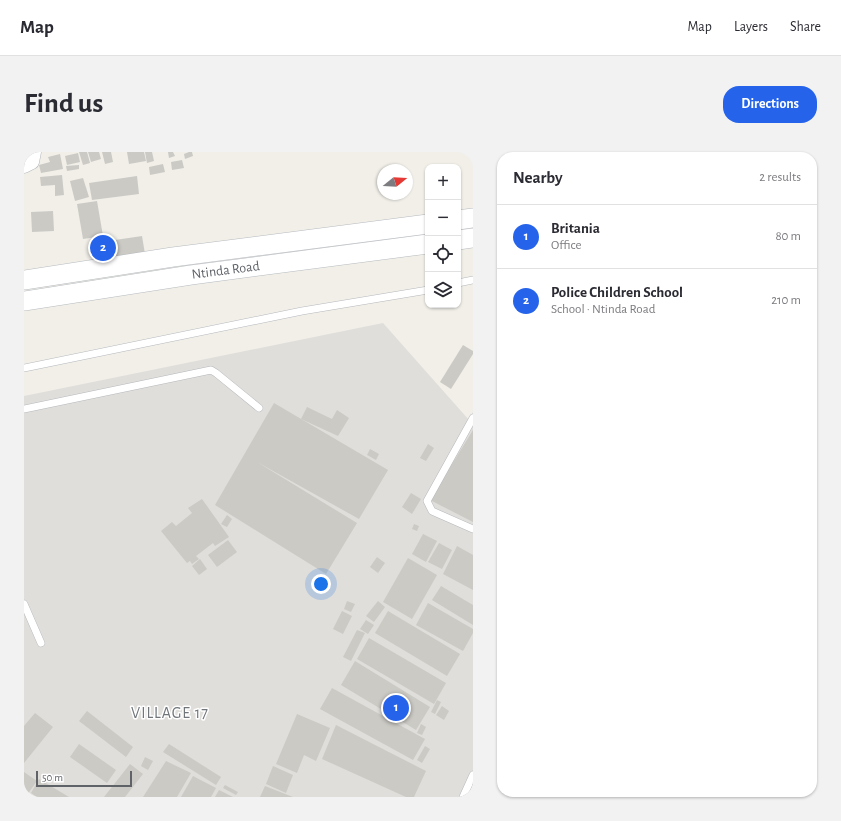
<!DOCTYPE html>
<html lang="en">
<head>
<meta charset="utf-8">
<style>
  body { margin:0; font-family:"Alegreya Sans",sans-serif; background:#f2f2f3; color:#2b2b33 }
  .controls { position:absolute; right:12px; top:12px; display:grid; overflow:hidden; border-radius:8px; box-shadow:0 1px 3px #0004 }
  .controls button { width:36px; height:36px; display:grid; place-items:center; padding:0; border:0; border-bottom:1px solid #e1e1e2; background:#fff; color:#2b2b33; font:20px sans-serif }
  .compass { position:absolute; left:353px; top:12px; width:36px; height:36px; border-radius:50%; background:#fff; box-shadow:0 1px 3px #0004; rotate:72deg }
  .scale { position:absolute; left:12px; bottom:10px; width:96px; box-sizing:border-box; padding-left:4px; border:2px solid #5f6368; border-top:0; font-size:11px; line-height:14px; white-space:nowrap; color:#5f6368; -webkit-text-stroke:3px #fff; paint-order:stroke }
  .you { position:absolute; left:297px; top:432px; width:14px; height:14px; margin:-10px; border:3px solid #fff; border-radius:50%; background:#1a73e8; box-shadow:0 0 0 6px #1a73e833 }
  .badge { display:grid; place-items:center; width:26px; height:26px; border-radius:50%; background:#2563eb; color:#fff; font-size:13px; font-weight:700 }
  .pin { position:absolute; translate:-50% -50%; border:2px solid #fff; box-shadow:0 1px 4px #0006 }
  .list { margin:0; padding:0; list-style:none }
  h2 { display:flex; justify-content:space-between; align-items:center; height:52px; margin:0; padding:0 16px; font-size:17px }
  h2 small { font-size:13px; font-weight:400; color:#7c7c81 }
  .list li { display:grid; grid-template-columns:26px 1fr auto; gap:12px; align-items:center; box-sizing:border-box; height:64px; padding:0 16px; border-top:1px solid #e1e1e2 }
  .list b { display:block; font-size:15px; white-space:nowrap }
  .list p { margin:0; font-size:13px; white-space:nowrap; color:#7c7c81 }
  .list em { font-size:13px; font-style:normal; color:#7c7c81 }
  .icon { flex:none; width:22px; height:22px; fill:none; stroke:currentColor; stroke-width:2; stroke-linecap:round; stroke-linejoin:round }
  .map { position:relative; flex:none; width:449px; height:645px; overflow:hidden; border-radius:16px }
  header { display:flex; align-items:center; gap:24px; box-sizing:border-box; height:56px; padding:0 20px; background:#fff; border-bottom:1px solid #e1e1e2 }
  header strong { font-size:19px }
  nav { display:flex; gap:22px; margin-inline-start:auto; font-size:14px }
  .intro { display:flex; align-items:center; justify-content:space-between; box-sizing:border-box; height:96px; padding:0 24px }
  h1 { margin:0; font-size:28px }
  .button { padding:10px 18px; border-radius:16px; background:#2563eb; color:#fff; font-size:14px; font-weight:700 }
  main { display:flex; gap:24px; padding:0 24px }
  aside { flex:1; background:#fff; border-radius:16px; box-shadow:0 1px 3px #0004 }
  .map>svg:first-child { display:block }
  .industrial { fill:#e0deda }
  .building { fill:#cccac5 }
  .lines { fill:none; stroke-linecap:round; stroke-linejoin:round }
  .service-casing { stroke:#b5b8bc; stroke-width:8 }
  .minor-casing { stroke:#b5b8bc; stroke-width:15 }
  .secondary-casing { stroke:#b6babf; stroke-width:20 }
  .service { stroke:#fff; stroke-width:7 }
  .minor { stroke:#fff; stroke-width:14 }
  .secondary { stroke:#fff; stroke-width:19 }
  .labels { text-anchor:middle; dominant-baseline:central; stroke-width:3; stroke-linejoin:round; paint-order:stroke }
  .street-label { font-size:14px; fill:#5f6368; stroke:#fff }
  .quarter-label { font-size:16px; letter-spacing:1px; fill:#70757a; stroke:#fff }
</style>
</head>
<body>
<header>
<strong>Map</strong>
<nav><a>Map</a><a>Layers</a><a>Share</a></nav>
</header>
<div class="intro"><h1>Find us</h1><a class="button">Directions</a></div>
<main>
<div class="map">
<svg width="449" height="645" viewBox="0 0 449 645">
  <rect width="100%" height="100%" fill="#f1efe8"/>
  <path class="industrial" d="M 359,171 L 445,268 L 449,260 L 449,645 L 0,645 L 0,244 Z"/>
  <g class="building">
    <path d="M 55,0 L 63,0 L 66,11 L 59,13 Z"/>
    <path d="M 64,0 L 75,0 L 77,7 L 67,10 Z"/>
    <path d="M 78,0 L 87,0 L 89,10 L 81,12 Z"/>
    <path d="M 103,0 L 120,0 L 122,9 L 105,12 Z"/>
    <path d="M 121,0 L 128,0 L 130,9 L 123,11 Z"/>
    <path d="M 144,0 L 149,0 L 151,4 L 145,6 Z"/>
    <path d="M 165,0 L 168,0 L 169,4 L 161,7 L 160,2 Z"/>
    <path d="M 54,1 L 56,10 L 43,13 L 41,4 Z"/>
    <path d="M 36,2 L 39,17 L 17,21 L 15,13 L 26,10 L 24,5 Z"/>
    <path d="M 158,8 L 160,16 L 148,18 L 147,10 Z"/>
    <path d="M 139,12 L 141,20 L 126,23 L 125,15 Z"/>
    <path d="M 55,13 L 55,17 L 43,19 L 42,14 Z"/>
    <path d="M 38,23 L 40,43 L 31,44 L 31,33 L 17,34 L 16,25 Z"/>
    <path d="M 113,24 L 115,42 L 68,48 L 65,31 Z"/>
    <path d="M 59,26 L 65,45 L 51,49 L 46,29 Z"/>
    <path d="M 73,49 L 79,84 L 59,87 L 53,52 Z"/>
    <path d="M 29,59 L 30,79 L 8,80 L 7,60 Z"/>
    <path d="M 118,84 L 121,102 L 74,109 L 71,91 Z"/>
    <path d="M 439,193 L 449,199 L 449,202 L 427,237 L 416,230 Z"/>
    <path d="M 250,251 L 364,318 L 335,367 L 233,310 L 333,371 L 302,422 L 191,353 Z"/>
    <path d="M 283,255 L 308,267 L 313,258 L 325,266 L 314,284 L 277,267 Z"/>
    <path d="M 449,278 L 449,370 L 406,348 Z"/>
    <path d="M 404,292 L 410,296 L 402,309 L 396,306 Z"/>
    <path d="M 346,297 L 355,302 L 352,308 L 343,303 Z"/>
    <path d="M 387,341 L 397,347 L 388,362 L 378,355 Z"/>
    <path d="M 178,347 L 205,385 L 191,394 L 189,391 L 172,404 L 175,407 L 168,412 L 166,409 L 163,411 L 137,379 L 148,370 L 152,374 L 168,361 L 164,356 Z"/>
    <path d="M 203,363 L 208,367 L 203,375 L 197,372 Z"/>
    <path d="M 390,372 L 395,374 L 393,379 L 388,377 Z"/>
    <path d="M 399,382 L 413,389 L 402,410 L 388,402 Z"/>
    <path d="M 204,388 L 213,400 L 193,415 L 184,403 Z"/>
    <path d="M 415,391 L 428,398 L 418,417 L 404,410 Z"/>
    <path d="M 433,394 L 449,403 L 449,438 L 419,422 Z"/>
    <path d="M 353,405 L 361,411 L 354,421 L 346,415 Z"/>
    <path d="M 384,406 L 413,423 L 388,467 L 359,450 Z"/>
    <path d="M 176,407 L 183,417 L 175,423 L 168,414 Z"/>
    <path d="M 417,434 L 449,453 L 449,473 L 408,448 Z"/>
    <path d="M 323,449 L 331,452 L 327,460 L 320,457 Z"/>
    <path d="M 354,449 L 361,455 L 350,470 L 342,464 Z"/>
    <path d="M 404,451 L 449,477 L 449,481 L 439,499 L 392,473 Z"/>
    <path d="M 318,459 L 328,464 L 319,482 L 309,477 Z"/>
    <path d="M 364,459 L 436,502 L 423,524 L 351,481 Z"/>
    <path d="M 342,468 L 350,473 L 344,482 L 336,477 Z"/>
    <path d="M 333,478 L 341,481 L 327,509 L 319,505 Z"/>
    <path d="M 345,486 L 422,531 L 410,552 L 333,507 Z"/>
    <path d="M 331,509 L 406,555 L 392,578 L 317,533 Z"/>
    <path d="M 308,536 L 401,587 L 389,608 L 296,557 Z"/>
    <path d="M 413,548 L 417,550 L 411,562 L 407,560 Z"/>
    <path d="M 418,554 L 425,559 L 420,568 L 412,563 Z"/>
    <path d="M 63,559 L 109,595 L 102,605 L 55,569 Z"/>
    <path d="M 11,561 L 29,575 L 0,611 L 0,574 Z"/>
    <path d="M 273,562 L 306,576 L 292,609 L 280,603 L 273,621 L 252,612 Z"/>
    <path d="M 397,572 L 402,575 L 398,583 L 393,581 Z"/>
    <path d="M 312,573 L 402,619 L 390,645 L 382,645 L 298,607 Z"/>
    <path d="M 55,592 L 92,618 L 83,631 L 46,605 Z"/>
    <path d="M 145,592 L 197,625 L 192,633 L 139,600 Z"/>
    <path d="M 401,594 L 406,597 L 398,611 L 393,608 Z"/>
    <path d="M 121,605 L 129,609 L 124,618 L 117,614 Z"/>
    <path d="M 142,609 L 167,621 L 153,645 L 119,645 Z"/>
    <path d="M 106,612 L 119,622 L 101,645 L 80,645 Z"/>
    <path d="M 249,614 L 269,623 L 262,641 L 242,632 Z"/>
    <path d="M 0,620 L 13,629 L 3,643 L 0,642 Z"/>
    <path d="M 169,624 L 192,636 L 187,645 L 157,645 Z"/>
    <path d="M 15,627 L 45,645 L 13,645 L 7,641 Z"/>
    <path d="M 201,633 L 214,640 L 212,643 L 199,636 Z"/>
    <path d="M 241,634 L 269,645 L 236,645 Z"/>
    <path d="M 195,638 L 209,645 L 191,645 Z"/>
  </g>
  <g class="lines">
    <defs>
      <g id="service">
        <path d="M 434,131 L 449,128"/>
        <path d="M 0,216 L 278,159 L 404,138"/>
        <path d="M 0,257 L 187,218 L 192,221 L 235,256"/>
        <path d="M 449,266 L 403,349 L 408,359 L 449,377"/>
        <path d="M 0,452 L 17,491"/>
        <path d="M 439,645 L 449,623"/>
      </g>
      <path id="minor" d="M 0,14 L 8,10 L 10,0"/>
      <g id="secondary">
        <path d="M 434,68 L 449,66"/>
        <path d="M 434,88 L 449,86"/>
        <path d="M 0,128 L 149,105 L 404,72"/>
        <path id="s1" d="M 0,149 L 167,123 L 404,92"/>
      </g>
    </defs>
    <use href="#service" class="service-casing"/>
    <use href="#minor" class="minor-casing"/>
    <use href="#secondary" class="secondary-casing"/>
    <use href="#service" class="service"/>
    <use href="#minor" class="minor"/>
    <use href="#secondary" class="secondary"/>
  </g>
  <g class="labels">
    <g class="street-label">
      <text stroke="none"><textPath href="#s1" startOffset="204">Ntinda Road</textPath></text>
    </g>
    <g class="quarter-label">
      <text x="146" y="561">VILLAGE 17</text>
    </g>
  </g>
</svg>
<div class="controls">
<button>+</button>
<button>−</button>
<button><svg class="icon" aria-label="locate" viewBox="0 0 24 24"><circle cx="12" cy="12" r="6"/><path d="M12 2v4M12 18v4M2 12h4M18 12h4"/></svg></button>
<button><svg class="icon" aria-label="layers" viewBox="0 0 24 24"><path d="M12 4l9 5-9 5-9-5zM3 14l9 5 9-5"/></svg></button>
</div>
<svg class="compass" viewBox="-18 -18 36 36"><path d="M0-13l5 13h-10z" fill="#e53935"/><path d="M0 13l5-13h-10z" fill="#7c7c81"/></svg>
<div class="scale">50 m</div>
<div class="you"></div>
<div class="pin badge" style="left:372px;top:556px">1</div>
<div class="pin badge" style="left:79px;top:96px">2</div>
</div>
<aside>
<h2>Nearby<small>2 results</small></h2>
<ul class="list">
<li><span class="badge">1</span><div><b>Britania</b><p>Office</p></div><em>80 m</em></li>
<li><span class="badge">2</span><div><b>Police Children School</b><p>School · Ntinda Road</p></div><em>210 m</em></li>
</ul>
</aside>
</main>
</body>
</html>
